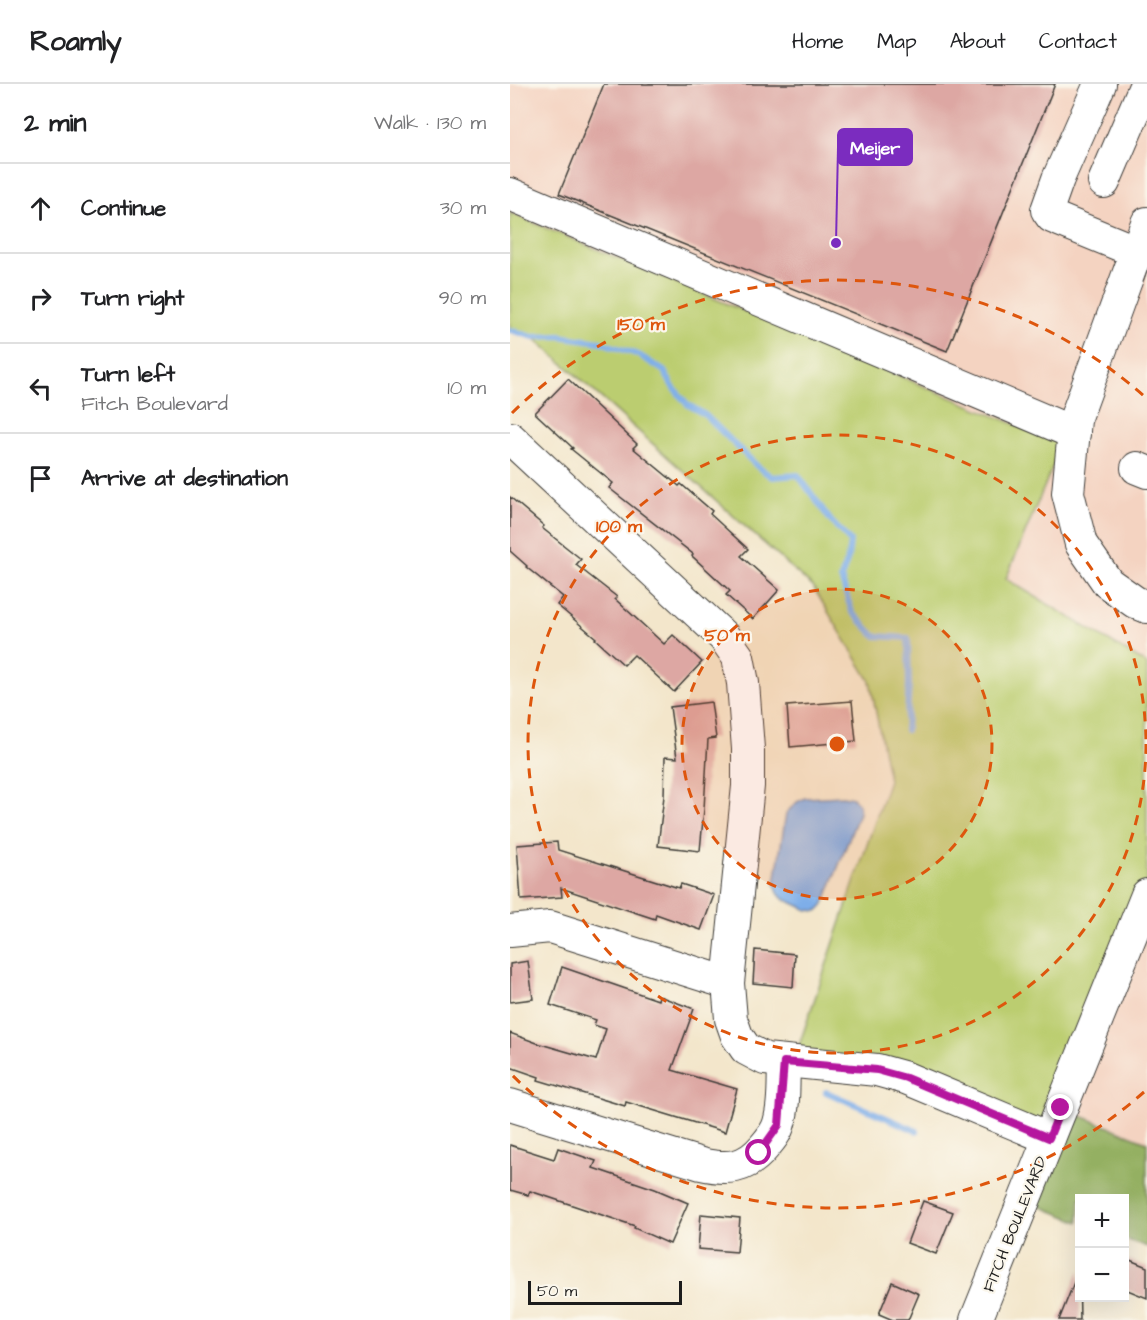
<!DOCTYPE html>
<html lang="en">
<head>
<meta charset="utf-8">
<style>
  body { margin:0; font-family:"Architects Daughter",sans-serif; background:#f6f6f6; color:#202124 }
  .controls { position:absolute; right:18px; bottom:18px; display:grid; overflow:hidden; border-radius:0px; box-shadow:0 6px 24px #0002 }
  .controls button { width:54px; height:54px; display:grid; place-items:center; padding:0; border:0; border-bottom:2px solid #e0e0e0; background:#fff; color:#202124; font:30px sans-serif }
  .scale { position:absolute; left:18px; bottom:15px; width:154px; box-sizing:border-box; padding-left:6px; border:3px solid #1c1c1c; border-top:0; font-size:16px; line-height:21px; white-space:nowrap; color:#1c1c1c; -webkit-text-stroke:4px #fbf7ec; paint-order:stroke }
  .stop { position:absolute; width:18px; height:18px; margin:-14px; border:4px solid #b5179e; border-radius:50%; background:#fff }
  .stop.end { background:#b5179e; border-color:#fff; box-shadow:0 2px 6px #0008 }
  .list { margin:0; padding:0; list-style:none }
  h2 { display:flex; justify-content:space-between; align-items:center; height:78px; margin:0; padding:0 24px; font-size:26px }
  h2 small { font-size:20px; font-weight:400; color:#757577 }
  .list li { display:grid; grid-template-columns:39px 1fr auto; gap:18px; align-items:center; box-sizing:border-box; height:90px; padding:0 24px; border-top:2px solid #e0e0e0 }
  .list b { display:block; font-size:22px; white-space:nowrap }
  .list p { margin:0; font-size:20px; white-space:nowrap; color:#757577 }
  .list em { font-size:20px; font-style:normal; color:#757577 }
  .icon { flex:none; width:33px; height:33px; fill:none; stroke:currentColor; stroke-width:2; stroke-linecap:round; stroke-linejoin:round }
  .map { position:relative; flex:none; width:637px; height:1236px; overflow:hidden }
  header { display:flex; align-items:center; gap:36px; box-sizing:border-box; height:84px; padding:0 30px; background:#fff; border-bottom:2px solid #e0e0e0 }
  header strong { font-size:28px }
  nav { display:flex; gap:33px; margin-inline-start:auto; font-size:21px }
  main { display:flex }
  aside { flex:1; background:#fff }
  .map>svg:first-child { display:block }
  .built { fill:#f4d3c1 }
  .green { fill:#bbcd70; stroke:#6c7446; stroke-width:1.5 }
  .forest { fill:#94b062; stroke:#58663f; stroke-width:1.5 }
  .water { fill:#7eaee9; stroke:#4d6582; stroke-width:1.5 }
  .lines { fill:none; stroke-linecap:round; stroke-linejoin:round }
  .stream { stroke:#7eaee9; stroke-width:6 }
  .building { fill:#dda7a3 }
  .minor-casing { stroke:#3c3a36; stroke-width:34 }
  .minor { stroke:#fff; stroke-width:32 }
  .route { stroke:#b5179e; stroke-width:8 }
  .ring { fill:none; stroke:#de560d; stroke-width:3; stroke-dasharray:10 8 }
  .labels { text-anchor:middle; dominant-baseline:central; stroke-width:4.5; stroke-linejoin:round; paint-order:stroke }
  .street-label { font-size:16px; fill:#1c1c1c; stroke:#fbf7ec }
  .centre { fill:#de560d; stroke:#fbf7ec; stroke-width:3 }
  .ring-label { font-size:18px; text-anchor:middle; font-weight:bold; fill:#de560d; stroke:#fbf7ec; stroke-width:4.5; stroke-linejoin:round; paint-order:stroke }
  .leader { fill:none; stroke:#7b2cbf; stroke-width:2 }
  .callout-dot { fill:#7b2cbf; stroke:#fbf7ec; stroke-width:2 }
  .callout { fill:#7b2cbf; stroke:#7b2cbf; stroke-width:2 }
  .callout-label { font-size:18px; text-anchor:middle; font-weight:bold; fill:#fff }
</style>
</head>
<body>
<header>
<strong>Roamly</strong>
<nav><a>Home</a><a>Map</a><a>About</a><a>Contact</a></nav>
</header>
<main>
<aside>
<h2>2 min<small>Walk · 130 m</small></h2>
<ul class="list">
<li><svg class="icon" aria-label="ahead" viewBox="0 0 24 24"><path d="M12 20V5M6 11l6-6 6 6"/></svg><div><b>Continue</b></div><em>30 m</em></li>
<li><svg class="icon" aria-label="right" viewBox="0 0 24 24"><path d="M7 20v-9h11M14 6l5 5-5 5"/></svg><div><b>Turn right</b></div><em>90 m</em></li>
<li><svg class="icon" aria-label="left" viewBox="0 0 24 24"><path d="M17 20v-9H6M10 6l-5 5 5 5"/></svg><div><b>Turn left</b><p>Fitch Boulevard</p></div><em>10 m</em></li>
<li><svg class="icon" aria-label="arrive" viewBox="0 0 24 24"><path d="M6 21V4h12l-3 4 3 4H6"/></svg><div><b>Arrive at destination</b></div></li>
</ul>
</aside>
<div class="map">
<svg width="637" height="1236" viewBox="0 0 637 1236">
  <rect width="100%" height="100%" fill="#fbf7ec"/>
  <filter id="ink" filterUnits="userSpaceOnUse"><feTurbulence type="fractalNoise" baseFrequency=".0167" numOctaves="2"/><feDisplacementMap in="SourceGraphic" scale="12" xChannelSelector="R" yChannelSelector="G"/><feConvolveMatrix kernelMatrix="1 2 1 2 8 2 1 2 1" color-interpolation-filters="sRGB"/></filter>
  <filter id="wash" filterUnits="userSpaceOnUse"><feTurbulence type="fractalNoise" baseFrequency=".008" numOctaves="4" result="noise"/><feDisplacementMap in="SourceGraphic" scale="24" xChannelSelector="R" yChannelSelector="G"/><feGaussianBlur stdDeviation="1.35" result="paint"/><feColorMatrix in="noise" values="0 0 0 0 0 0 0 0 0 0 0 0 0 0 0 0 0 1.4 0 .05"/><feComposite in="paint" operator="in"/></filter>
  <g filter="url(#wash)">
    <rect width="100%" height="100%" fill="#f3e6cb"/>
    <g class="built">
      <path d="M 0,0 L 637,0 L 637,580 L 496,496 L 552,359 L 0,129 Z"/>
      <path d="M 637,811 L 637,1058 L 551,1024 Z"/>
    </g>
    <path class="green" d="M 0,129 L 552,360 L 496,495 L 637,580 L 637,811 L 539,1054 L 396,994 L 283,979 L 379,696 L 360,597 L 303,503 L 23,253 L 0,246 Z"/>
    <path class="forest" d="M 551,1024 L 637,1058 L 637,1163 L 615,1155 L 614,1114 L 570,1114 L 569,1138 L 514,1116 Z"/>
    <path class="water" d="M 333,712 L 343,714 L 349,720 L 349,729 L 313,822 L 307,827 L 298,826 L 272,814 L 268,809 L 265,799 L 276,729 L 287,718 L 295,714 Z"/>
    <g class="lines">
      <g class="stream">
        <path d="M 0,246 L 23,253 L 49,252 L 90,258 L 129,271 L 154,287 L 163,303 L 177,320 L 195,331 L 248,383 L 262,393 L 288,391 L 321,437 L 340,457 L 338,474 L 331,494 L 342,528 L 365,552 L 398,554 L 399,600 L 396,646"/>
        <path d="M 316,1008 L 407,1047"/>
      </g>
    </g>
    <g id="blocks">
      <g class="building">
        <path d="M 94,0 L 545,0 L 437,267 L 49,110 Z"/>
        <path d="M 58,295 L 127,360 L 123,364 L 169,402 L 171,400 L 202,427 L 200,430 L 238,465 L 231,472 L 269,506 L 243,535 L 216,511 L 220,507 L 182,472 L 183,470 L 99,404 L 103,399 L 61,365 L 63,364 L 25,329 Z"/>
        <path d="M 0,413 L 34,442 L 32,444 L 71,475 L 66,481 L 107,513 L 105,515 L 154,560 L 163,551 L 192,578 L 164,608 L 124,571 L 114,581 L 85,555 L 86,554 L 47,521 L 53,513 L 16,483 L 17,482 L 0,467 Z"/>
        <path d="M 342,617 L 346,657 L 280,663 L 277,622 Z"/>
        <path d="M 201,618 L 206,654 L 198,655 L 194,725 L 190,767 L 148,762 L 154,712 L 155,673 L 167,674 L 160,623 Z"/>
        <path d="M 47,758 L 48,766 L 169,804 L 171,800 L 204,811 L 191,846 L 146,830 L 145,835 L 51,804 L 52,813 L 11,816 L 7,761 Z"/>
        <path d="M 245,866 L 285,870 L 283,903 L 243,899 Z"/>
        <path d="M 18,877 L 23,915 L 0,918 L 0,880 Z"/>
        <path d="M 52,883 L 148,916 L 149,912 L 184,925 L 162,986 L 227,1005 L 215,1048 L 116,1018 L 115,1022 L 28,996 L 29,993 L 0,983 L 0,949 L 27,959 L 86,976 L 96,945 L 84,941 L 86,936 L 40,921 Z"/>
        <path d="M 0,1061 L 44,1075 L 48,1064 L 86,1077 L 83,1084 L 145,1105 L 178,1119 L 160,1160 L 124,1144 L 125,1142 L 20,1107 L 18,1111 L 0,1106 Z"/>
        <path d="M 413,1117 L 443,1128 L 426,1170 L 397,1159 Z"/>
        <path d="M 191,1130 L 230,1134 L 227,1168 L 188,1165 Z"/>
        <path d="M 615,1174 L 637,1183 L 637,1214 L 615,1205 Z"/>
        <path d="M 569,1186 L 570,1236 L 549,1236 Z"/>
        <path d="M 382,1198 L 409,1210 L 398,1236 L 383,1236 L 369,1230 Z"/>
      </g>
    </g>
  </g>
  <g filter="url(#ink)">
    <use href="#blocks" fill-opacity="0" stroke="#3c3a36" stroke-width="1.5"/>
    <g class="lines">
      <defs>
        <g id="minor">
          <path d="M 590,0 L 548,95 L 537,126 L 542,133 L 627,168"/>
          <path d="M 594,98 L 636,0"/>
          <path d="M 0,110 L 564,349"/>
          <path d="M 637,139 L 565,336 L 558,409 L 571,460 L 598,499 L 625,518 L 637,523"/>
          <path d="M 0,354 L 214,553 L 228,573 L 233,599 L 238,665 L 238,702 L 218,899 L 221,935 L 227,952 L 236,965 L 255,975 L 367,986 L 396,994 L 539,1054"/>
          <path d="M 627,384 L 637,388"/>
          <path d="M 0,847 L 40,843 L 218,899"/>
          <path d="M 0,1021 L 191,1080 C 217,1086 236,1085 254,1063 C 260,1056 267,1048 269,1039 C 275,1020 273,998 274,978"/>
          <path d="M 466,1236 L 637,811"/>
        </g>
      </defs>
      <use href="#minor" class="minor-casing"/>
      <use href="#minor" class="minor"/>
    </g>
  </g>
  <g class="lines" filter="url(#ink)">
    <path class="route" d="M 249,1069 L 269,1041 L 274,978 L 367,986 L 396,994 L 539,1054 L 551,1024"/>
  </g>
  <circle cx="327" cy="660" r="155" fill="#de560d" fill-opacity=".12"/>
  <g class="ring">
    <circle cx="327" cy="660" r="155"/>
    <circle cx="327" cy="660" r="309"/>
    <path d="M634 1008A464 464 0 0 1 2 991M2 329A464 464 0 0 1 634 312"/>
  </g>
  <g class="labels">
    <g class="street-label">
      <text transform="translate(505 1140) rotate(-68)">FITCH BOULEVARD</text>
    </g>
  </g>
  <circle cx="327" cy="660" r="9" class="centre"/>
  <g class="ring-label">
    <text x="131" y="246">150 m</text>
    <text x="109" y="448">100 m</text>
    <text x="217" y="557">50 m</text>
  </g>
  <path class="leader" d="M326 159L328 63"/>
  <circle class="callout-dot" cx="326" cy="159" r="6"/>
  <rect class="callout" x="328" y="45" width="74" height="36" rx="6"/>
  <g class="callout-label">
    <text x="365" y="70">Meijer</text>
  </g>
</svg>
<div class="controls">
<button>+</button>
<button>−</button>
</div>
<div class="scale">50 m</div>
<div class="stop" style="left:249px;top:1069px"></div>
<div class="stop end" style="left:551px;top:1024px"></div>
</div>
</main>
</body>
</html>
